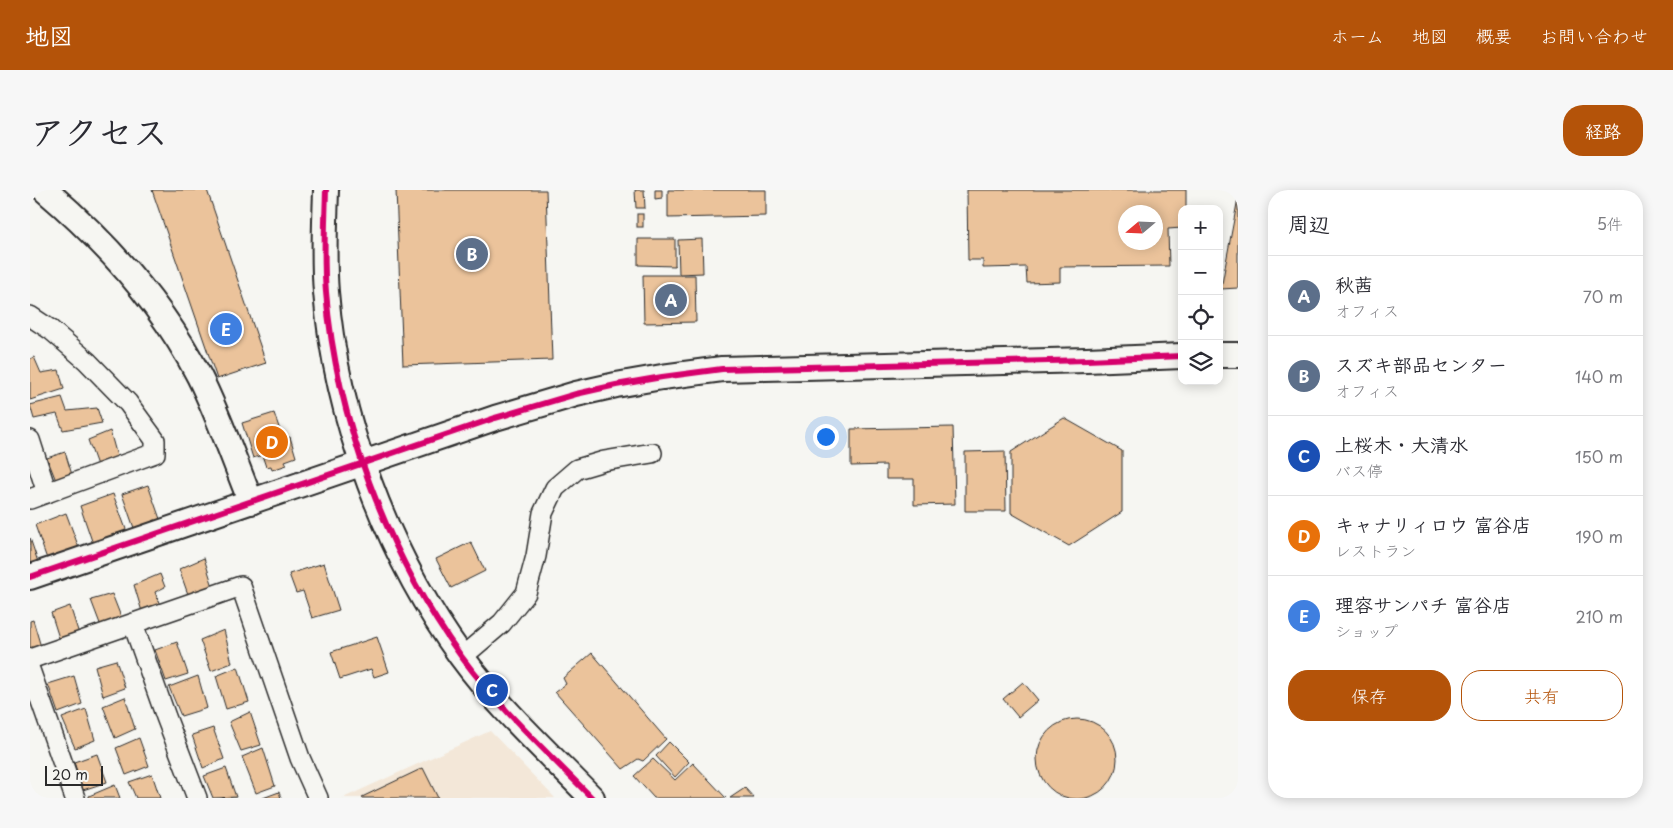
<!DOCTYPE html>
<html lang="ja">
<head>
<meta charset="utf-8">
<style>
  body { margin:0; font-family:"Playpen Sans","Klee One",sans-serif; background:#f7f7f7; color:#2b2b33 }
  .controls { position:absolute; right:15px; top:15px; display:grid; overflow:hidden; border-radius:10px; box-shadow:0 2px 12px #0003 }
  .controls button { width:45px; height:45px; display:grid; place-items:center; padding:0; border:0; border-bottom:1px solid #e1e1e2; background:#fff; color:#2b2b33; font:25px sans-serif }
  .compass { position:absolute; left:1088px; top:15px; width:45px; height:45px; border-radius:50%; background:#fff; box-shadow:0 2px 12px #0003; rotate:251deg }
  .scale { position:absolute; left:15px; bottom:12px; width:58px; box-sizing:border-box; padding-left:5px; border:2px solid #2b2b2b; border-top:0; font-size:14px; line-height:18px; white-space:nowrap; color:#2b2b2b; -webkit-text-stroke:4px #f6f6f2; paint-order:stroke }
  .you { position:absolute; left:795px; top:246px; width:18px; height:18px; margin:-12px; border:4px solid #fff; border-radius:50%; background:#1a73e8; box-shadow:0 0 0 8px #1a73e833 }
  .badge { display:grid; place-items:center; width:32px; height:32px; border-radius:50%; background:#b45309; color:#fff; font-size:16px; font-weight:700 }
  .pin { position:absolute; translate:-50% -50%; border:2px solid #fff; box-shadow:0 1px 5px #0006 }
  .list { margin:0; padding:0; list-style:none }
  h2 { display:flex; justify-content:space-between; align-items:center; height:65px; margin:0; padding:0 20px; font-size:21px }
  h2 small { font-size:16px; font-weight:400; color:#7c7c81 }
  .list li { display:grid; grid-template-columns:32px 1fr auto; gap:15px; align-items:center; box-sizing:border-box; height:80px; padding:0 20px; border-top:1px solid #e1e1e2 }
  .list b { display:block; font-size:19px; white-space:nowrap }
  .list p { margin:0; font-size:16px; white-space:nowrap; color:#7c7c81 }
  .list em { font-size:16px; font-style:normal; color:#7c7c81 }
  .actions { display:flex; gap:10px; padding:15px 20px }
  .actions a { flex:1; padding:11px 0; border:1px solid #b45309; border-radius:20px; text-align:center; font-size:18px; color:#b45309 }
  .actions .main { background:#b45309; color:#fff }
  .icon { flex:none; width:28px; height:28px; fill:none; stroke:currentColor; stroke-width:2; stroke-linecap:round; stroke-linejoin:round }
  .map { position:relative; flex:none; width:1208px; height:608px; overflow:hidden; border-radius:20px }
  header { display:flex; align-items:center; gap:30px; box-sizing:border-box; height:70px; padding:0 25px; background:#b45309; color:#fff }
  header strong { font-size:24px }
  nav { display:flex; gap:28px; margin-inline-start:auto; font-size:18px }
  .intro { display:flex; align-items:center; justify-content:space-between; box-sizing:border-box; height:120px; padding:0 30px }
  h1 { margin:0; font-size:35px }
  .button { padding:12px 22px; border-radius:20px; background:#b45309; color:#fff; font-size:18px; font-weight:700 }
  main { display:flex; gap:30px; padding:0 30px }
  aside { flex:1; background:#fff; border-radius:20px; box-shadow:0 2px 12px #0003 }
  .map>svg:first-child { display:block }
  .built { fill:#f3e7d8 }
  .building { fill:#ebc39b; stroke:#2b2b2b; fill-rule:evenodd }
  .lines { fill:none; stroke-linecap:round; stroke-linejoin:round }
  .minor-casing { stroke:#2b2b2b; stroke-width:22 }
  .tertiary-casing { stroke:#2b2b2b; stroke-width:28 }
  .minor { stroke:#f6f6f2; stroke-width:19 }
  .tertiary { stroke:#f6f6f2; stroke-width:24 }
  .cycleway-casing { stroke:#f6f6f2; stroke-width:9 }
  .cycleway { stroke:#d6006c; stroke-width:6 }
</style>
</head>
<body>
<header>
<strong>地図</strong>
<nav><a>ホーム</a><a>地図</a><a>概要</a><a>お問い合わせ</a></nav>
</header>
<div class="intro"><h1>アクセス</h1><a class="button">経路</a></div>
<main>
<div class="map">
<svg width="1208" height="608" viewBox="0 0 1208 608">
  <rect width="100%" height="100%" fill="#f6f6f2"/>
  <filter id="ink" filterUnits="userSpaceOnUse"><feTurbulence type="fractalNoise" baseFrequency=".02" numOctaves="2"/><feDisplacementMap in="SourceGraphic" scale="10" xChannelSelector="R" yChannelSelector="G"/><feConvolveMatrix kernelMatrix="1 2 1 2 8 2 1 2 1" color-interpolation-filters="sRGB"/></filter>
  <g filter="url(#ink)">
    <path class="built" d="M 460,541 L 525,608 L 313,608 Z"/>
    <g class="building">
      <path d="M 122,0 L 177,0 L 236,173 L 187,189 Z"/>
      <path d="M 366,0 L 516,0 L 522,170 L 373,175 Z"/>
      <path d="M 605,0 L 614,0 L 615,18 L 606,18 Z"/>
      <path d="M 625,0 L 632,0 L 632,8 L 625,9 Z"/>
      <path d="M 638,0 L 736,0 L 736,26 L 638,28 Z"/>
      <path d="M 937,0 L 1156,0 L 1156,19 L 1152,19 L 1152,38 L 1138,39 L 1139,76 L 1030,77 L 1030,92 L 997,93 L 996,77 L 953,78 L 953,70 L 938,70 ZM 1096,22 L 1126,22 L 1126,52 L 1096,52 Z"/>
      <path d="M 1208,8 L 1208,98 L 1191,99 Z"/>
      <rect x="607" y="24" width="6" height="13"/>
      <path d="M 608,49 L 645,49 L 645,76 L 608,75 Z"/>
      <path d="M 672,49 L 673,83 L 649,84 L 648,50 Z"/>
      <path d="M 613,85 L 665,85 L 666,132 L 614,133 Z"/>
      <path d="M 4,167 L 11,183 L 29,180 L 34,199 L 0,210 L 0,169 Z"/>
      <path d="M 32,207 L 37,221 L 67,218 L 72,233 L 33,240 L 27,224 L 4,229 L 0,215 Z"/>
      <path d="M 244,223 L 253,249 L 260,247 L 266,267 L 255,271 L 257,275 L 242,280 L 241,276 L 236,277 L 232,265 L 223,268 L 212,233 Z"/>
      <path d="M 1034,228 L 1092,261 L 1092,322 L 1039,356 L 981,323 L 981,262 Z"/>
      <path d="M 923,237 L 925,314 L 884,315 L 884,289 L 856,289 L 856,275 L 821,276 L 821,239 Z"/>
      <path d="M 80,241 L 88,270 L 68,278 L 58,250 Z"/>
      <path d="M 975,261 L 976,321 L 935,321 L 935,262 Z"/>
      <path d="M 35,262 L 43,288 L 27,293 L 17,268 Z"/>
      <path d="M 118,295 L 130,329 L 104,338 L 92,304 Z"/>
      <path d="M 83,304 L 97,342 L 63,354 L 50,316 Z"/>
      <path d="M 36,323 L 49,358 L 17,369 L 5,335 Z"/>
      <path d="M 0,348 L 8,372 L 0,375 Z"/>
      <path d="M 441,352 L 455,381 L 421,398 L 406,369 Z"/>
      <path d="M 174,368 L 184,400 L 160,410 L 149,379 Z"/>
      <path d="M 294,373 L 309,420 L 282,428 L 273,401 L 266,403 L 259,384 Z"/>
      <path d="M 130,384 L 135,397 L 125,402 L 131,418 L 113,425 L 104,395 Z"/>
      <path d="M 82,404 L 93,432 L 72,439 L 61,410 Z"/>
      <path d="M 40,416 L 49,444 L 30,451 L 21,423 Z"/>
      <path d="M 3,430 L 11,457 L 0,461 L 0,431 Z"/>
      <path d="M 194,440 L 202,473 L 181,481 L 170,450 Z"/>
      <path d="M 347,447 L 359,482 L 344,487 L 341,479 L 310,489 L 301,462 Z"/>
      <path d="M 147,452 L 158,484 L 136,491 L 125,460 Z"/>
      <path d="M 562,463 L 636,549 L 613,571 L 608,569 L 593,579 L 525,502 L 536,494 L 533,488 Z"/>
      <path d="M 86,470 L 95,498 L 73,506 L 65,476 Z"/>
      <path d="M 208,477 L 219,512 L 196,519 L 186,486 Z"/>
      <path d="M 44,486 L 52,514 L 28,523 L 18,494 Z"/>
      <path d="M 168,486 L 177,518 L 151,526 L 139,497 Z"/>
      <path d="M 993,492 L 1008,510 L 988,527 L 973,509 Z"/>
      <path d="M 95,507 L 105,539 L 85,548 L 73,516 Z"/>
      <path d="M 56,519 L 65,550 L 45,558 L 32,528 Z"/>
      <path d="M 220,522 L 231,555 L 211,561 L 199,532 Z"/>
      <circle cx="1047" cy="569" r="40"/>
      <path d="M 183,538 L 194,569 L 173,578 L 162,545 Z"/>
      <path d="M 109,548 L 119,576 L 96,585 L 86,558 Z"/>
      <path d="M 639,552 L 659,572 L 645,587 L 626,566 Z"/>
      <path d="M 233,558 L 245,596 L 226,603 L 212,567 Z"/>
      <path d="M 67,564 L 77,592 L 53,600 L 44,572 Z"/>
      <path d="M 623,569 L 645,590 L 663,573 L 696,608 L 624,608 L 604,586 Z"/>
      <path d="M 196,578 L 206,607 L 183,608 L 174,586 Z"/>
      <path d="M 393,578 L 408,608 L 332,608 L 332,607 Z"/>
      <path d="M 122,584 L 130,608 L 106,608 L 99,592 Z"/>
      <path d="M 85,595 L 90,608 L 59,608 L 59,606 Z"/>
      <path d="M 715,598 L 724,608 L 700,608 Z"/>
      <path d="M 249,602 L 251,608 L 233,608 Z"/>
    </g>
    <g class="lines">
      <defs>
        <g id="minor">
          <path d="M 0,126 L 21,140 L 57,171 L 98,213 L 125,250 L 125,263 L 0,309"/>
          <path d="M 0,250 L 17,303"/>
          <path d="M 103,434 L 136,527 L 167,608"/>
          <path d="M 432,467 L 472,433 L 496,403 L 506,366 L 513,323 L 525,298 L 547,279 L 574,271 L 622,263"/>
          <path d="M 0,469 L 211,396 L 270,568 L 288,608"/>
          <path d="M 0,480 L 45,608"/>
        </g>
        <g id="tertiary">
          <path d="M 15,0 C 76,52 132,114 169,186 C 189,226 204,270 221,312"/>
          <path d="M 296,0 C 295,34 293,68 296,102 C 306,228 357,364 431,466 C 469,518 518,563 562,608"/>
          <path d="M 1189,165 L 1208,165"/>
          <path d="M 0,387 L 465,228 L 546,204 L 586,195 L 632,187 L 692,179 L 1057,170 L 1152,166"/>
        </g>
      </defs>
      <use href="#minor" class="minor-casing"/>
      <use href="#tertiary" class="tertiary-casing"/>
      <use href="#minor" class="minor"/>
      <use href="#tertiary" class="tertiary"/>
      <defs>
        <g id="cycleway">
          <path d="M 296,0 C 295,34 293,68 296,102 C 306,228 357,364 431,466 C 469,518 518,563 562,608"/>
          <path d="M 0,387 L 465,228 L 546,204 L 586,195 L 632,187 L 692,179 L 1057,170 L 1152,166"/>
        </g>
      </defs>
      <use href="#cycleway" class="cycleway-casing"/>
      <use href="#cycleway" class="cycleway"/>
    </g>
  </g>
</svg>
<div class="controls">
<button>+</button>
<button>−</button>
<button><svg class="icon" aria-label="locate" viewBox="0 0 24 24"><circle cx="12" cy="12" r="6"/><path d="M12 2v4M12 18v4M2 12h4M18 12h4"/></svg></button>
<button><svg class="icon" aria-label="layers" viewBox="0 0 24 24"><path d="M12 4l9 5-9 5-9-5zM3 14l9 5 9-5"/></svg></button>
</div>
<svg class="compass" viewBox="-18 -18 36 36"><path d="M0-13l5 13h-10z" fill="#e53935"/><path d="M0 13l5-13h-10z" fill="#7c7c81"/></svg>
<div class="scale">20 m</div>
<div class="you"></div>
<div class="pin badge" style="left:641px;top:110px;background:#5c6f8a">A</div>
<div class="pin badge" style="left:442px;top:64px;background:#5c6f8a">B</div>
<div class="pin badge" style="left:462px;top:500px;background:#1a4fb4">C</div>
<div class="pin badge" style="left:242px;top:252px;background:#e8710a">D</div>
<div class="pin badge" style="left:196px;top:139px;background:#3f7fe0">E</div>
</div>
<aside>
<h2>周辺<small>5件</small></h2>
<ul class="list">
<li><span class="badge" style="background:#5c6f8a">A</span><div><b>秋茜</b><p>オフィス</p></div><em>70 m</em></li>
<li><span class="badge" style="background:#5c6f8a">B</span><div><b>スズキ部品センター</b><p>オフィス</p></div><em>140 m</em></li>
<li><span class="badge" style="background:#1a4fb4">C</span><div><b>上桜木・大清水</b><p>バス停</p></div><em>150 m</em></li>
<li><span class="badge" style="background:#e8710a">D</span><div><b>キャナリィロウ 富谷店</b><p>レストラン</p></div><em>190 m</em></li>
<li><span class="badge" style="background:#3f7fe0">E</span><div><b>理容サンパチ 富谷店</b><p>ショップ</p></div><em>210 m</em></li>
</ul>
<div class="actions"><a class="main">保存</a><a>共有</a></div>
</aside>
</main>
</body>
</html>
